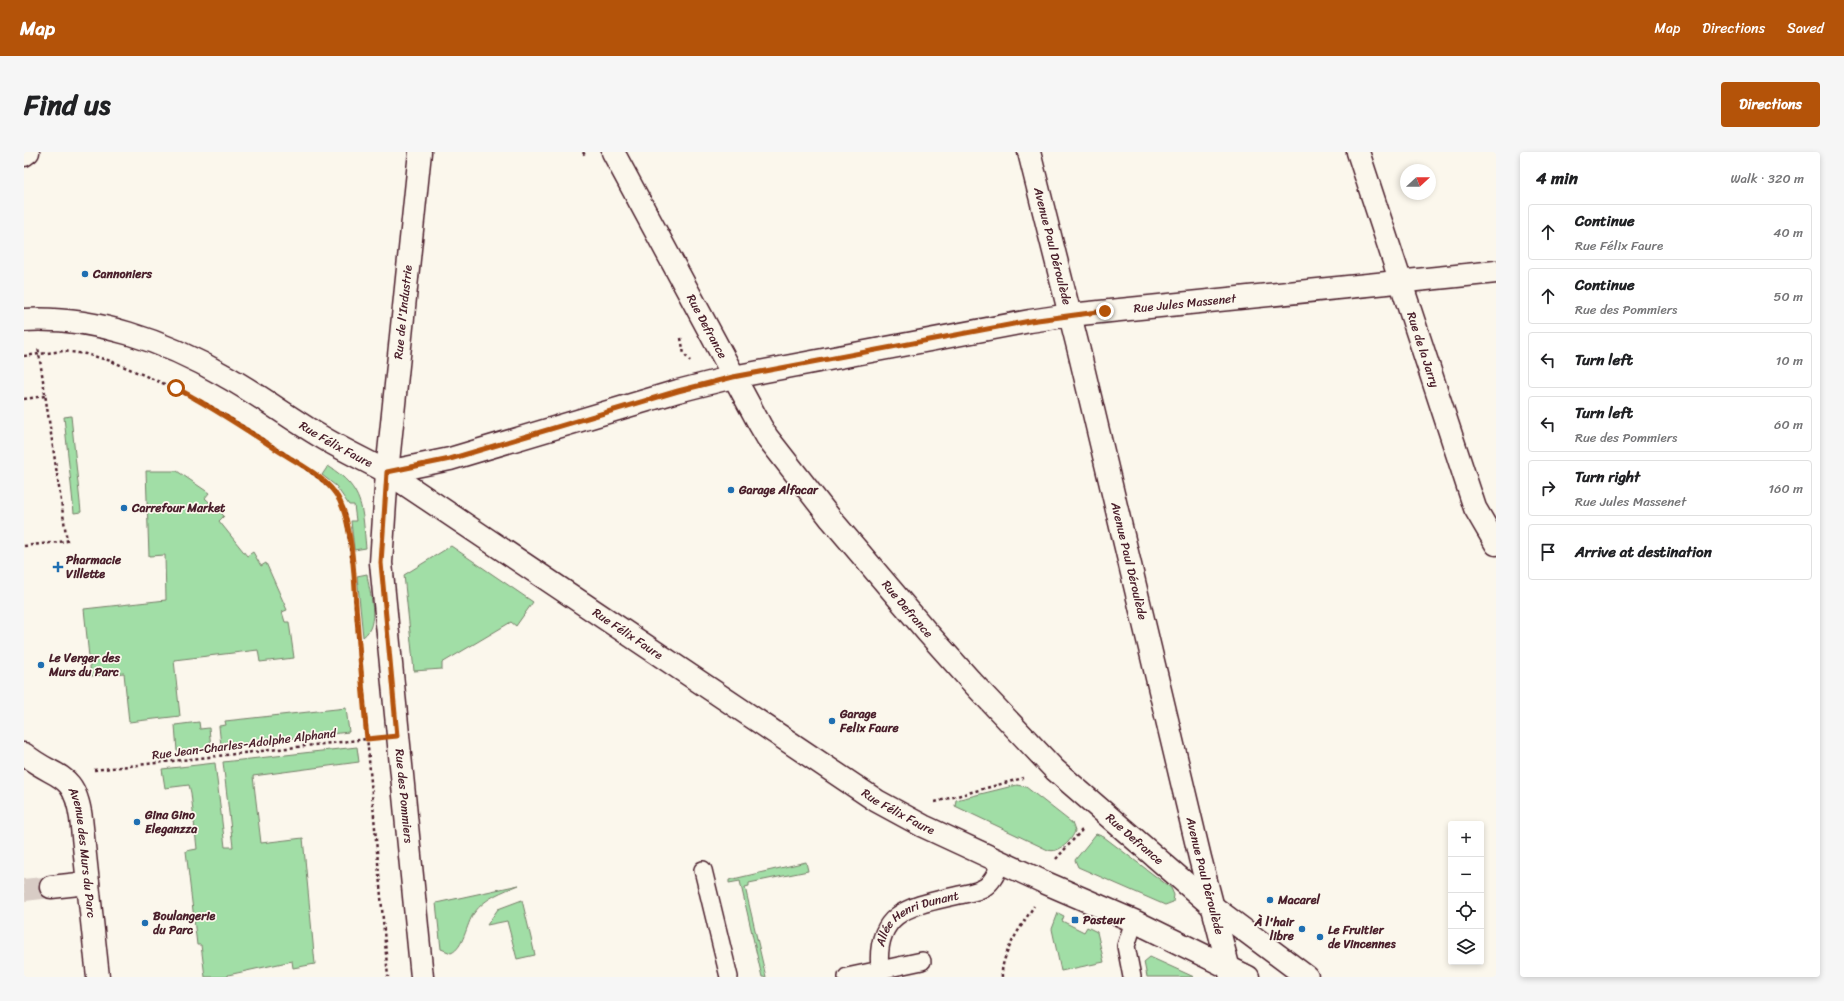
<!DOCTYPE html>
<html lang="en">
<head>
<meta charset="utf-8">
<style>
  body { margin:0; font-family:Sriracha,sans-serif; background:#f6f6f6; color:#202124 }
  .controls { position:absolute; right:12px; bottom:12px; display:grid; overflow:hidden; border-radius:4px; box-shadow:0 2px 6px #0003 }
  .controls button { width:36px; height:36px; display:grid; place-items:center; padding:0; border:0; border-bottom:1px solid #e0e0e0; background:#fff; color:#202124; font:20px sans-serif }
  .compass { position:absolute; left:1376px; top:12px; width:36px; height:36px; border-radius:50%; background:#fff; box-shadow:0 2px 6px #0003; rotate:69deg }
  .stop { position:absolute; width:12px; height:12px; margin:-9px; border:3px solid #b45309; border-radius:50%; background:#fff }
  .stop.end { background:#b45309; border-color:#fff; box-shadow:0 1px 4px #0008 }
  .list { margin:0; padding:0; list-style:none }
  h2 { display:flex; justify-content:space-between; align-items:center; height:52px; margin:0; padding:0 16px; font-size:17px }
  h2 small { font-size:13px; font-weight:400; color:#757577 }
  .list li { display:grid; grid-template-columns:26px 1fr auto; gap:12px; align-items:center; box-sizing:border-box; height:56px; margin:0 8px 8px; padding:0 8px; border:1px solid #e0e0e0; border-radius:4px }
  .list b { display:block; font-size:15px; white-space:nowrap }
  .list p { margin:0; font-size:13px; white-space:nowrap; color:#757577 }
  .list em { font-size:13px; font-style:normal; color:#757577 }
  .icon { flex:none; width:22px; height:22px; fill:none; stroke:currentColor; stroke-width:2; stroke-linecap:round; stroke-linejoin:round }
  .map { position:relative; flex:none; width:1472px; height:825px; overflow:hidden; border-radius:4px }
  header { display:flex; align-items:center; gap:24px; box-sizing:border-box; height:56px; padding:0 20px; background:#b45309; color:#fff }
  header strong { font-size:19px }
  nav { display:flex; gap:22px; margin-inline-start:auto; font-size:14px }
  .intro { display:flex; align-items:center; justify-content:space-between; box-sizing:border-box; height:96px; padding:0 24px }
  h1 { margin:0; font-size:28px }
  .button { padding:10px 18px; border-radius:4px; background:#b45309; color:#fff; font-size:14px; font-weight:700 }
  main { display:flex; gap:24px; padding:0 24px }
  aside { flex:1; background:#fff; border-radius:4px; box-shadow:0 2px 6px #0003 }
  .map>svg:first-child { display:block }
  .green { fill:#a1dea6; stroke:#767e68 }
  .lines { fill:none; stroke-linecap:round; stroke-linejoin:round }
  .minor-tunnel { stroke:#d8ccc5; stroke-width:22; stroke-dasharray:22 11; stroke-linecap:butt }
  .service-casing { stroke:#4a1f2b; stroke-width:20 }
  .minor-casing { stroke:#4a1f2b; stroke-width:25 }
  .secondary-casing { stroke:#4a1f2b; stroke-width:25 }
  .path { stroke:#4a1f2b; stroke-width:2.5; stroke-dasharray:3 3; stroke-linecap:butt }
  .service { stroke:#fbf7ec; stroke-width:17 }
  .minor { stroke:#fbf7ec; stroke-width:22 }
  .secondary { stroke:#fbf7ec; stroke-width:22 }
  .route { stroke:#b45309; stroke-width:5 }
  .poi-dot { fill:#1f6fb2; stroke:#fbf7ec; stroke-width:1.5 }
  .labels { text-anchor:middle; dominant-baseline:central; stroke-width:3.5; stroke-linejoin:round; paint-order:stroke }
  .street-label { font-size:12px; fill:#4a1f2b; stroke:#fbf7ec }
  .poi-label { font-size:12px; font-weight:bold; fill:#4a1f2b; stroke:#fbf7ec; text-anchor:start }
</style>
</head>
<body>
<header>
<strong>Map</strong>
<nav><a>Map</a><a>Directions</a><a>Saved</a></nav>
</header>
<div class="intro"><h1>Find us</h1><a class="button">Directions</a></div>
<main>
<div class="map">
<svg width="1472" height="825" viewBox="0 0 1472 825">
  <rect width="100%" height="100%" fill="#fbf7ec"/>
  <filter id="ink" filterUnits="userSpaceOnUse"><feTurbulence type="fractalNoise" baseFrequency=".025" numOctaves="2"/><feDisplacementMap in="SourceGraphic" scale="8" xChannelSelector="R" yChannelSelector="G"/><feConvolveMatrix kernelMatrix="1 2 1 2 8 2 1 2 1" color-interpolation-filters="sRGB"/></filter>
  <g filter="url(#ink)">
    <g class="green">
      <path d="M 47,264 L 57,360 L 50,361 L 40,265 Z"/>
      <path d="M 304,314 C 341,337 338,357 342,396 L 330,398 L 327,369 L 332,369 L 330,353 L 325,353 L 312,334 L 298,323 Z"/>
      <path d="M 122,319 L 153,319 L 185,341 L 181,346 L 200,364 L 195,369 L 223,404 L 229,400 L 237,414 L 242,411 L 263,458 L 258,460 L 261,470 L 265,470 L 270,506 L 236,510 L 234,498 L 150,508 L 156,564 L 105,570 L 100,521 L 67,524 L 60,457 L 142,448 L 141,403 L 125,404 Z"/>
      <path d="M 427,394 L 509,450 L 492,474 L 487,470 L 418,511 L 418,517 L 390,519 L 380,423 Z"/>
      <path d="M 343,422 C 345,441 357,472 339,485 L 333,424 Z"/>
      <path d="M 322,556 L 325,580 L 197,594 L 195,574 L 202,573 L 201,569 Z"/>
      <path d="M 175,570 L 176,577 L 185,576 L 187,596 L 153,599 L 151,573 Z"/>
      <path d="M 333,595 L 335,610 L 229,624 L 237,691 L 279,686 L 291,812 L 269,816 L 268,809 L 204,823 L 204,825 L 181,825 L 177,793 L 173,793 L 162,699 L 173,697 L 167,641 L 165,633 L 141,636 L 138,617 L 191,611 L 201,695 L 209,695 L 199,610 Z"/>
      <path d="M 993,633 L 1002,635 L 1048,671 L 1051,679 C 1048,688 1035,702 1024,698 L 931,654 L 932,648 Z"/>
      <path d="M 1072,682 L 1080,685 L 1147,736 L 1150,743 L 1149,750 L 1141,753 L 1054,715 L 1051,708 Z"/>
      <path d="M 782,710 L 784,719 L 725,731 L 725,734 L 721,735 L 742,825 L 738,825 L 716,729 L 705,731 L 705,728 Z"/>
      <path d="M 495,733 C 478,740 462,745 450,761 C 442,772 440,796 427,801 L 417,797 L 412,751 Z"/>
      <path d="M 498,748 L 511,803 L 493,807 L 483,769 L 463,773 L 474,757 Z"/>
      <path d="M 1034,761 L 1040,764 L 1038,769 L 1060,780 L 1063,775 L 1073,780 L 1080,810 L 1037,819 L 1028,777 Z"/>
      <path d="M 1126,805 L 1170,825 L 1123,825 L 1120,810 Z"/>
    </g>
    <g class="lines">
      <path class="minor-tunnel" d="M 0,738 L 27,735"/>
      <defs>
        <g id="service">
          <path d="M 679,718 L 705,825"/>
          <path d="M 856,818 L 898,809"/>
          <path id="s1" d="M 823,825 L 856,818 C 850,758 888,754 935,743 C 944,741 954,740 961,735 C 970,729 973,719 977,710"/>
          <path d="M 1108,825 L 1102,794 L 1110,769"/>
        </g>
        <g id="minor">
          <path id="s2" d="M 396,0 L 363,320 L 357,411 L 398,825"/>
          <path id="s3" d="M 1005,0 L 1055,199 L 1176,706 L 1207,825"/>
          <path id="s4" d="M 1334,0 L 1451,356 L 1472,392"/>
          <path d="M 0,3 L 4,0"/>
          <path id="s5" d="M 363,320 L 426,307 L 654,239 L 709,225 L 1006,169 L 1046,163 L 1472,120"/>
          <path id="s6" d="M 0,602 C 31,628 50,617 57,666 L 74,825"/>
          <path d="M 27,735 L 64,731"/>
        </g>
        <g id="secondary">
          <path id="s7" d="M 589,0 L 736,273 L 743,285 L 807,367 L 903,480 L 946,528 L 1031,618 L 1188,754 L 1283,825"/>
          <path id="s8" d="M 0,168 C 70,164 141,189 201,224 C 234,242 264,265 296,284 C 317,297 341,308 363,320 L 853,649 L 899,674 L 1022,731 L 1110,769 L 1224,825"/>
        </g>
      </defs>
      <use href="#service" class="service-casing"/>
      <use href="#minor" class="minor-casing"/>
      <use href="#secondary" class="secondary-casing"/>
      <g class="path">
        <path d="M 559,0 L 562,5"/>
        <path d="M 657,186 L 660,202 L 666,209"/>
        <path d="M 0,204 L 39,199 L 62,202 L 87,209 L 152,237 L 186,254 L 215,272 L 270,308 L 295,326 L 311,340 L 322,362 L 328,410"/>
        <path d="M 0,247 L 21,244"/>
        <path d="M 0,394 L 43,389 L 14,195"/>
        <path d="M 331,447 L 364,825"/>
        <path d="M 70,618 L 343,587"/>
        <path d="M 911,650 L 999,626"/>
        <path d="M 1032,707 L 1058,678"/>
        <path d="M 978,825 C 976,803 998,773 1010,754"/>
      </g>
      <use href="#service" class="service"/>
      <use href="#minor" class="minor"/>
      <use href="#secondary" class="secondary"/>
    </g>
  </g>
  <g class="lines" filter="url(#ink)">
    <path class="route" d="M 152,236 C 188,255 220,276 253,298 C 272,310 297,322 311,341 C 330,366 330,434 333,466 C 336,506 339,546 343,587 L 373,584 L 357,411 L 363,320 L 426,307 L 654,239 L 709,225 L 1006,169 L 1081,159"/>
  </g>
  <g class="poi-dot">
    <circle cx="61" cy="122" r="4"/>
    <circle cx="707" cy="338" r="4"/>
    <circle cx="100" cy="356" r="4"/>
    <path d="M32 409h4v4h4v4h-4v4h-4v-4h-4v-4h4z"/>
    <circle cx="17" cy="513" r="4"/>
    <circle cx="808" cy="569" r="4"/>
    <circle cx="113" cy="670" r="4"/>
    <circle cx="1246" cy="748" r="4"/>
    <rect x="1047" y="764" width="8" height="8" rx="2"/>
    <circle cx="121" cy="771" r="4"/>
    <circle cx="1278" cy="777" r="4"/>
    <circle cx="1296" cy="785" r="4"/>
  </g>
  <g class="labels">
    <g class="street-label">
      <text stroke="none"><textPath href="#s3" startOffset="97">Avenue Paul Déroulède</textPath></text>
      <text stroke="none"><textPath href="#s5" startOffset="817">Rue Jules Massenet</textPath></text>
      <text transform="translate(379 160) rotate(-84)">Rue de l'Industrie</text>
      <text stroke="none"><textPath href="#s7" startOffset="198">Rue Defrance</textPath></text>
      <text stroke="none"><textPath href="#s4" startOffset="208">Rue de la Jarry</textPath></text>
      <text stroke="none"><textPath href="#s8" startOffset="342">Rue Félix Faure</textPath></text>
      <text stroke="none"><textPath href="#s3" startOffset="421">Avenue Paul Déroulède</textPath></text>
      <text stroke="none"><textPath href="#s7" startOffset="546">Rue Defrance</textPath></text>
      <text stroke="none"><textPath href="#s8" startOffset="690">Rue Félix Faure</textPath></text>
      <text transform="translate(220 592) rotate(-7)">Rue Jean-Charles-Adolphe Alphand</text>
      <text stroke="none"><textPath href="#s2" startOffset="647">Rue des Pommiers</textPath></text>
      <text stroke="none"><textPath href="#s8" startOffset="1014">Rue Félix Faure</textPath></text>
      <text stroke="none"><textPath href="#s7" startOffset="870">Rue Defrance</textPath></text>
      <text stroke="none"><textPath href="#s6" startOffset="125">Avenue des Murs du Parc</textPath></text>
      <text stroke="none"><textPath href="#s3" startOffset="745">Avenue Paul Déroulède</textPath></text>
      <text stroke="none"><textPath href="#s1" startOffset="108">Allée Henri Dunant</textPath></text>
    </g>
    <g class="poi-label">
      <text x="69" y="122">Cannoniers</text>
      <text x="715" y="338">Garage Alfacar</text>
      <text x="108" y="356">Carrefour Market</text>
      <text x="42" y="408">Pharmacie<tspan x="42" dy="14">Villette</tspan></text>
      <text x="25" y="506">Le Verger des<tspan x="25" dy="14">Murs du Parc</tspan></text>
      <text x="816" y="562">Garage<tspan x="816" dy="14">Felix Faure</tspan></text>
      <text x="121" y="663">Gina Gino<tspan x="121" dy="14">Eleganzza</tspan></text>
      <text x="1254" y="748">Macarel</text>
      <text x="129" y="764">Boulangerie<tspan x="129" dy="14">du Parc</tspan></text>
      <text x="1059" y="768">Pasteur</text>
      <text x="1270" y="770" text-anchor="end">À l'hair<tspan x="1270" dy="14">libre</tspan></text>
      <text x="1304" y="778">Le Fruitier<tspan x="1304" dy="14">de Vincennes</tspan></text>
    </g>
  </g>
</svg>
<div class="controls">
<button>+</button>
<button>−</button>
<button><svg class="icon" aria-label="locate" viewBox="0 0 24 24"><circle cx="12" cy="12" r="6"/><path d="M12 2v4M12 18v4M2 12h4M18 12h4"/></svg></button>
<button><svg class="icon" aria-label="layers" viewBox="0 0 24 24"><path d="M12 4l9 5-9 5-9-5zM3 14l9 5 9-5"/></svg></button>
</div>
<svg class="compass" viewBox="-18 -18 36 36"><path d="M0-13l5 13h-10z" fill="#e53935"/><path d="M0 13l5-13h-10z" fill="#757577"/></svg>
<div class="stop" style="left:152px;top:236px"></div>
<div class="stop end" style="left:1081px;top:159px"></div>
</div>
<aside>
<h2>4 min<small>Walk · 320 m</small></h2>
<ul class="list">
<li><svg class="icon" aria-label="ahead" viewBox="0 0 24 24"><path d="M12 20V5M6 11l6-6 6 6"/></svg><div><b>Continue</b><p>Rue Félix Faure</p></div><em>40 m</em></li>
<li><svg class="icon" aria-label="ahead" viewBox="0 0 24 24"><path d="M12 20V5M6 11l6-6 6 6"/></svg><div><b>Continue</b><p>Rue des Pommiers</p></div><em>50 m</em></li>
<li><svg class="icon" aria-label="left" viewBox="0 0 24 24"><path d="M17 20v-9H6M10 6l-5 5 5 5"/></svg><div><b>Turn left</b></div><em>10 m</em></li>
<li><svg class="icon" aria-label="left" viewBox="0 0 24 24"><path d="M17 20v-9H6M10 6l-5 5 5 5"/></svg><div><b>Turn left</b><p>Rue des Pommiers</p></div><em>60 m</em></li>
<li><svg class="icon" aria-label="right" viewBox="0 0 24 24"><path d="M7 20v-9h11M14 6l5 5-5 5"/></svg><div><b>Turn right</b><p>Rue Jules Massenet</p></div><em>160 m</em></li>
<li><svg class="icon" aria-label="arrive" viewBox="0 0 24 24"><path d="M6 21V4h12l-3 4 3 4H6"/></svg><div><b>Arrive at destination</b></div></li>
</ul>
</aside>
</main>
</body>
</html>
